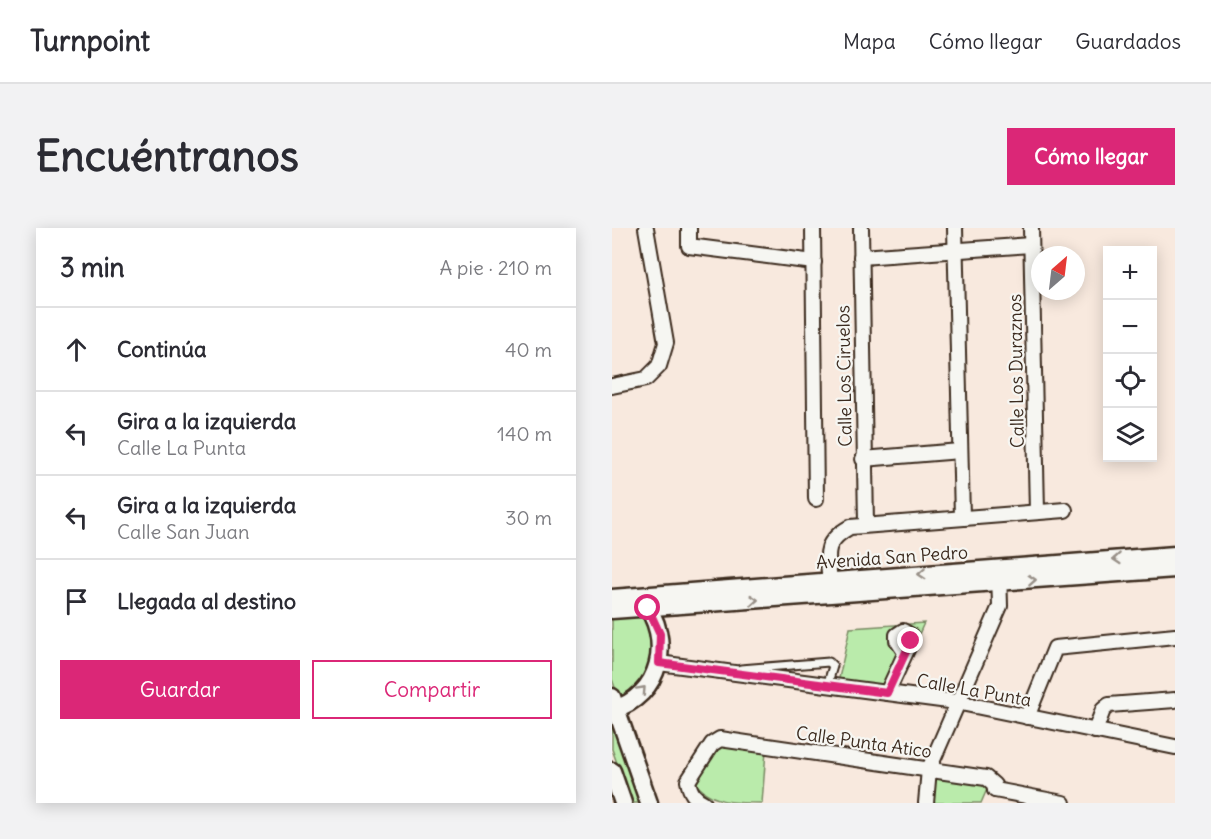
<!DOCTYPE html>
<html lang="es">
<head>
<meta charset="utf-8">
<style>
  body { margin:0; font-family:Delius,sans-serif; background:#f2f2f3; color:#2b2b33 }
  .controls { position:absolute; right:18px; top:18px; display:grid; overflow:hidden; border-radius:0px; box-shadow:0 3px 15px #0003 }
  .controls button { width:54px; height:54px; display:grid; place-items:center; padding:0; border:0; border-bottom:2px solid #e1e1e2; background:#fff; color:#2b2b33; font:30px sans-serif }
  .compass { position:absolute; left:419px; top:18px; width:54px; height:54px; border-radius:50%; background:#fff; box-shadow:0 3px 15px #0003; rotate:28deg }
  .stop { position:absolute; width:18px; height:18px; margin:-14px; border:4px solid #db2777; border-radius:50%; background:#fff }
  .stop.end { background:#db2777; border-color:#fff; box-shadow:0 2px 6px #0008 }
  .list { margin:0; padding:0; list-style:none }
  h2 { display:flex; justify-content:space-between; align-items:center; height:78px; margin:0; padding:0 24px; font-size:26px }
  h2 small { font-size:20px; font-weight:400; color:#7c7c81 }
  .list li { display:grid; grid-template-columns:39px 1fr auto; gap:18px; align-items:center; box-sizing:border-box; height:84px; padding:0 24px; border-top:2px solid #e1e1e2 }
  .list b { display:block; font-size:22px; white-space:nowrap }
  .list p { margin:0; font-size:20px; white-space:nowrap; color:#7c7c81 }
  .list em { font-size:20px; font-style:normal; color:#7c7c81 }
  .actions { display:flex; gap:12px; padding:18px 24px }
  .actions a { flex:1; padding:14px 0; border:2px solid #db2777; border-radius:0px; text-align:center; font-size:21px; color:#db2777 }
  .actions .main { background:#db2777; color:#fff }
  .icon { flex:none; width:33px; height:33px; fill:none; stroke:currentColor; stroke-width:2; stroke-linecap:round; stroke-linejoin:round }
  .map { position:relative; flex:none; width:563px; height:575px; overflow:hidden; border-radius:0px }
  header { display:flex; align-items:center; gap:36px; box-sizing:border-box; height:84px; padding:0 30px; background:#fff; border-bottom:2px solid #e1e1e2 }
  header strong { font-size:28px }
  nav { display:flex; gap:33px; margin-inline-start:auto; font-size:21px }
  .intro { display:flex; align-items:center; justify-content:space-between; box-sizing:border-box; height:144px; padding:0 36px }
  h1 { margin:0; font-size:42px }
  .button { padding:15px 27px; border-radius:0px; background:#db2777; color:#fff; font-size:21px; font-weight:700 }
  main { display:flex; gap:36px; padding:0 36px }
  aside { flex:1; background:#fff; border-radius:0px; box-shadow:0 3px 15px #0003 }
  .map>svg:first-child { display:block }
  .green { fill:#baebab; stroke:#7a8a64; stroke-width:1.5 }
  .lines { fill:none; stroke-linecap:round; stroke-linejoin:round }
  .service-casing { stroke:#3b2a1e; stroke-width:11 }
  .minor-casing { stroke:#3b2a1e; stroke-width:18 }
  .tertiary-casing { stroke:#3b2a1e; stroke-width:21 }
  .service { stroke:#f6f6f2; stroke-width:7 }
  .minor { stroke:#f6f6f2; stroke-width:14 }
  .tertiary { stroke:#f6f6f2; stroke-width:16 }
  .oneway { stroke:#989088 }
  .route { stroke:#db2777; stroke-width:8 }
  .labels { text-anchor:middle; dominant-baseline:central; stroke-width:4.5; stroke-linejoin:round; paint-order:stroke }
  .street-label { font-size:18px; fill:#3b2a1e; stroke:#f6f6f2 }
</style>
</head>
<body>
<header>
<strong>Turnpoint</strong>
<nav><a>Mapa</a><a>Cómo llegar</a><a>Guardados</a></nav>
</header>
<div class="intro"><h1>Encuéntranos</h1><a class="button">Cómo llegar</a></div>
<main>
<aside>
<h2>3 min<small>A pie · 210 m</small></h2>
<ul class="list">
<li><svg class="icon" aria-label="ahead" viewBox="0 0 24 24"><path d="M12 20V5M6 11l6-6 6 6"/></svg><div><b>Continúa</b></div><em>40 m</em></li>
<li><svg class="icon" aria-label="left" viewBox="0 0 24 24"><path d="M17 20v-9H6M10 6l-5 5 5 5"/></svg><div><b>Gira a la izquierda</b><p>Calle La Punta</p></div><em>140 m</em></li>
<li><svg class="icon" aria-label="left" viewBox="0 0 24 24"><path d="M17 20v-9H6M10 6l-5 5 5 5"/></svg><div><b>Gira a la izquierda</b><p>Calle San Juan</p></div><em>30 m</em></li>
<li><svg class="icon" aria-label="arrive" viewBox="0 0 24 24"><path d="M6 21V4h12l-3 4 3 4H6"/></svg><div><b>Llegada al destino</b></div></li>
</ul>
<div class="actions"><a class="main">Guardar</a><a>Compartir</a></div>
</aside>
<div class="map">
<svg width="563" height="575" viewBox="0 0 563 575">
  <rect width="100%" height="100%" fill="#f8e9de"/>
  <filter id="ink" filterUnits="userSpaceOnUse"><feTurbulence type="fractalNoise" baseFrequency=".0167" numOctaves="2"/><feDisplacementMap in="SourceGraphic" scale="12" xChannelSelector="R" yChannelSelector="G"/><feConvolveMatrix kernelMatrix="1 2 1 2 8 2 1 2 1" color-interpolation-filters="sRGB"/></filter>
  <g filter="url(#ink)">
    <g class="green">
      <path d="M 32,386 C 35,394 40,404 41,413 C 46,436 27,462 7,471 L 0,451 L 0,388 Z"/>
      <path d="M 312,395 L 282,461 L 226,455 L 238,400 Z"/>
      <path d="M 0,499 L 3,499 L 31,575 L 19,575 L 0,521 Z"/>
      <path d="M 107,515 L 154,523 L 150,575 C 120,575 96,575 81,552 Z"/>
      <path d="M 322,547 L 371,554 L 376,559 L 369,575 L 319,575 Z"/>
    </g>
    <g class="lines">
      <defs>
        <path id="service" d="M 129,441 L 217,434 L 221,438 L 215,458"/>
        <g id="minor">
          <path d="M 77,0 L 77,18 L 202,34"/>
          <path d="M 201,0 L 204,271"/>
          <path d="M 249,0 L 254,296"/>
          <path d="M 343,0 L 350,289"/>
          <path d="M 419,0 L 425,284"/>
          <path d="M 249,29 L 419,17"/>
          <path d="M 0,158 L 34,151 L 47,138 L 54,115 L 34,0"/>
          <path d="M 251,231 L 348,223"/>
          <path d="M 218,353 C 215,325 211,314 238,299 L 453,282"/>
          <path d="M 47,435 L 344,474 L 563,519"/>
          <path d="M 275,465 L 299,413 L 298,407 L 291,403 L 285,407 L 285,412 L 293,424"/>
          <path d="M 415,489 L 443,420 L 563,408"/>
          <path d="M 483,503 L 491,482 L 497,477 L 563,472"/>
          <path d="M 383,562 L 451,575"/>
          <path d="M 92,575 C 82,570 78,564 76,553 L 100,516 L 108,511 L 374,550 L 382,557 L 383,562"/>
          <path d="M 314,575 L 317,541 L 388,378 L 387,343"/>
        </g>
        <g id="tertiary">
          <path d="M 0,370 L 563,327"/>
          <path d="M 0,382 L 563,341"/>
          <path d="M 0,469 L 37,575"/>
          <path d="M 0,482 C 49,468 62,411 31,373"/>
          <path d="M 0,543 L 11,575"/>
        </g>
      </defs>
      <use href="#service" class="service-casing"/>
      <use href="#minor" class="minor-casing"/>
      <use href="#tertiary" class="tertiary-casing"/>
      <use href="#service" class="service"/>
      <use href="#minor" class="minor"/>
      <use href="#tertiary" class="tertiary"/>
    </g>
    <defs><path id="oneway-chevron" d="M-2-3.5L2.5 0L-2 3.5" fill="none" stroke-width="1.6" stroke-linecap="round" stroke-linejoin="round" transform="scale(1.5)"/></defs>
    <g class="oneway">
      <use href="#oneway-chevron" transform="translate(505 331) rotate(176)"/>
      <use href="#oneway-chevron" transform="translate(310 346) rotate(176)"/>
      <use href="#oneway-chevron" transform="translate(420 352) rotate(-4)"/>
      <use href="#oneway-chevron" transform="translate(142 372) rotate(-4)"/>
      <use href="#oneway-chevron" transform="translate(30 462) rotate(-47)"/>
    </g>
  </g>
  <g class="lines" filter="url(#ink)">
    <path class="route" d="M 36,380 L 48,406 L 47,435 L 275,465 L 299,413"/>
  </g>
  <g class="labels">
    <g class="street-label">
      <text transform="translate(404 143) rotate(-91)">Calle Los Duraznos</text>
      <text transform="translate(232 148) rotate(-91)">Calle Los Ciruelos</text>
      <text transform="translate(280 329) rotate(-4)">Avenida San Pedro</text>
      <text transform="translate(362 462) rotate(10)">Calle La Punta</text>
      <text transform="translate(252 514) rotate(8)">Calle Punta Atico</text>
    </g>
  </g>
</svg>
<div class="controls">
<button>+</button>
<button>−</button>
<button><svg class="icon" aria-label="locate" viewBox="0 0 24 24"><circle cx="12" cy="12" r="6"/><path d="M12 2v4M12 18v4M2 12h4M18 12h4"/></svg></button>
<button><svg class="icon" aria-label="layers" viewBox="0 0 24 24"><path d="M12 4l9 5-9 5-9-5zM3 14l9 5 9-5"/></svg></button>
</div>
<svg class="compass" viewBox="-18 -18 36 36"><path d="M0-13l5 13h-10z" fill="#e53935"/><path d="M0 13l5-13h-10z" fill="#7c7c81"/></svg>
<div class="stop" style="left:36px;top:380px"></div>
<div class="stop end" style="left:299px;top:413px"></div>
</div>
</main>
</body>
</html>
